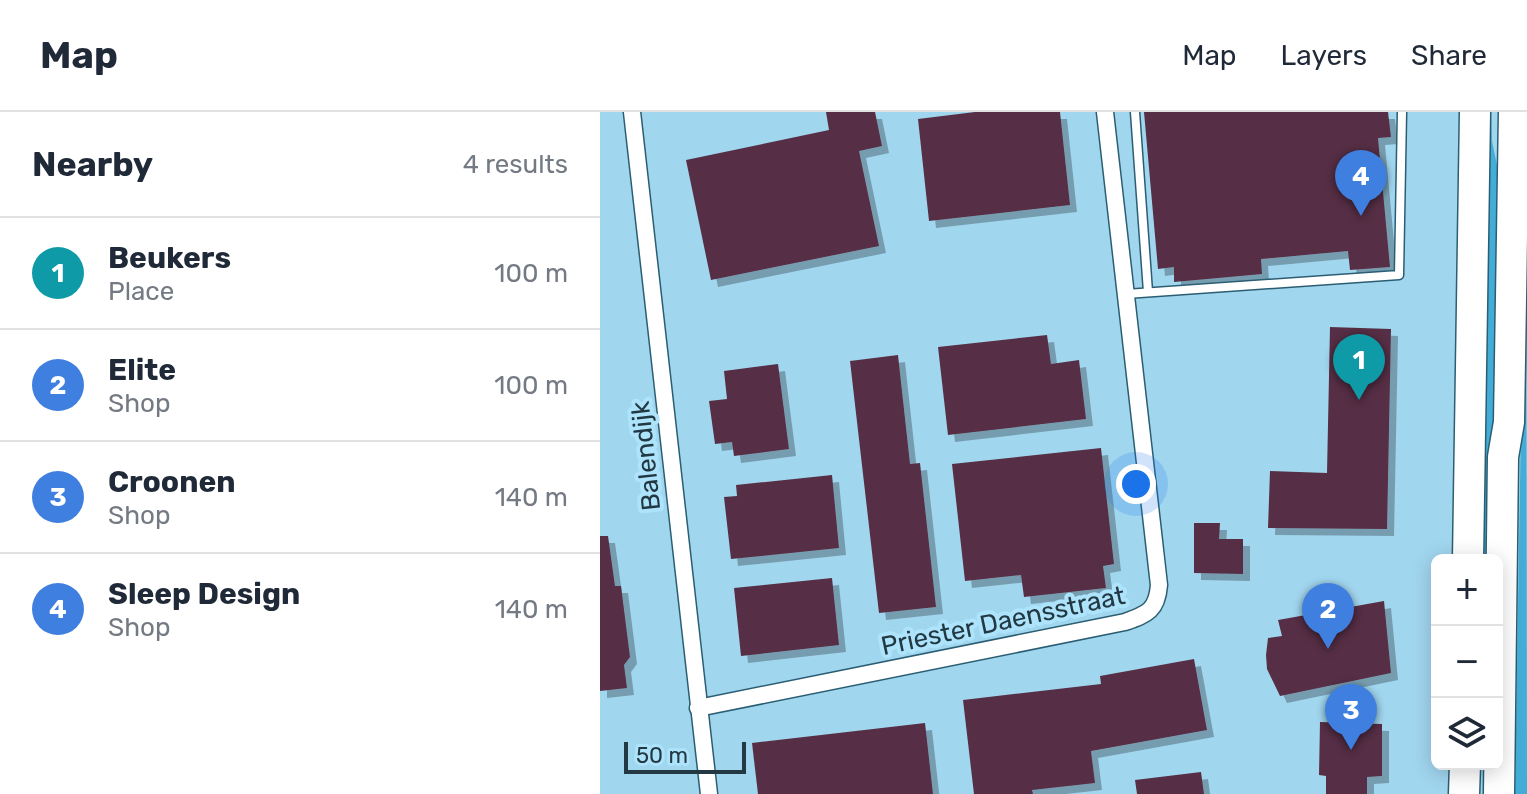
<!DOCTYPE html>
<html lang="en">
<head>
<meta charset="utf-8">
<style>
  body { margin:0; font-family:Rubik,sans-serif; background:#f6f6f7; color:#1f2937 }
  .controls { position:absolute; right:24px; bottom:24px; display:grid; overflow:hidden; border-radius:12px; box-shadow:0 4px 20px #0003 }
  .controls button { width:72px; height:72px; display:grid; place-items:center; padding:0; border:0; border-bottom:2px solid #e0e1e3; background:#fff; color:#1f2937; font:40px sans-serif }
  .scale { position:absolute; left:24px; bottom:20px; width:122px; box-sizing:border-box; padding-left:8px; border:4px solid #223842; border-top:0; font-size:22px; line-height:28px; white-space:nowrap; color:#223842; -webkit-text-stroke:6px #aee3fc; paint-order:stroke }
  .you { position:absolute; left:536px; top:372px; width:28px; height:28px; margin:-20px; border:6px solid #fff; border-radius:50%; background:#1a73e8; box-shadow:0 0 0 12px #1a73e833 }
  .badge { display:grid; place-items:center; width:52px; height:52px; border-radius:50%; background:#d93025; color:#fff; font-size:26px; font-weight:700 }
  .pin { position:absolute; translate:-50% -66px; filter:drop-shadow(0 2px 4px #0008) }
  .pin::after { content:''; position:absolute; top:42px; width:28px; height:24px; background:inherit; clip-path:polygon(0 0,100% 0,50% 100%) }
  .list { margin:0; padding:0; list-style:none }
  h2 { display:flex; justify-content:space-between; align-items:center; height:104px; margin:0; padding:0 32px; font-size:34px }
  h2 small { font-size:26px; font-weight:400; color:#747a83 }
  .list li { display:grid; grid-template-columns:52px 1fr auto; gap:24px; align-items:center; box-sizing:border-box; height:112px; padding:0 32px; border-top:2px solid #e0e1e3 }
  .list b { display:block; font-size:30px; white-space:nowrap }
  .list p { margin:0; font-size:26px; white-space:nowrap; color:#747a83 }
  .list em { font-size:26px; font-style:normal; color:#747a83 }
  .icon { flex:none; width:44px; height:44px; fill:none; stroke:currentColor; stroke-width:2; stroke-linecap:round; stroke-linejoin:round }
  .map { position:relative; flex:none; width:927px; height:682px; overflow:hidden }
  header { display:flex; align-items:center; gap:48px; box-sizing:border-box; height:112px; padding:0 40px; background:#fff; border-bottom:2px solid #e0e1e3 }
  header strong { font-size:38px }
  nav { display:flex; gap:44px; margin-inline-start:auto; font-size:28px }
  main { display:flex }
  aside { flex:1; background:#fff }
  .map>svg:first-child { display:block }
  .green { fill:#44add7 }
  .building { fill:#572f44; filter:url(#shadow) }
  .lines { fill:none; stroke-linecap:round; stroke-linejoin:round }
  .lane-casing { stroke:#2b5e73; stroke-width:11 }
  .street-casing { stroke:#2b5e73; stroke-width:19 }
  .highway-casing { stroke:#2b5e73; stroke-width:33 }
  .lane { stroke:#fff; stroke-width:8 }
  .street { stroke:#fff; stroke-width:16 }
  .highway { stroke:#fff; stroke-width:30 }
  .labels { text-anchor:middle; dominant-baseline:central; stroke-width:8; stroke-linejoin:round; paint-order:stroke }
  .street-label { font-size:26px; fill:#223842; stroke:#aee3fc }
</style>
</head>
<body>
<header>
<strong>Map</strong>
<nav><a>Map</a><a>Layers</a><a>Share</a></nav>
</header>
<main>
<aside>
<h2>Nearby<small>4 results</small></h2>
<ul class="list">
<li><span class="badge" style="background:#0f9aa8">1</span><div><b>Beukers</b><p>Place</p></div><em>100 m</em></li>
<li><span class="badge" style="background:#3f7fe0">2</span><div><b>Elite</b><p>Shop</p></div><em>100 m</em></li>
<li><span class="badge" style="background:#3f7fe0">3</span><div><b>Croonen</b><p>Shop</p></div><em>140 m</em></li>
<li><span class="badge" style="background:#3f7fe0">4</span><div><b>Sleep Design</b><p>Shop</p></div><em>140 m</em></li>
</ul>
</aside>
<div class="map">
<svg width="927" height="682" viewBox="0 0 927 682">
  <defs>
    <filter id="shadow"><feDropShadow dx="7" dy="7" stdDeviation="0" flood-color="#0004"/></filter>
  </defs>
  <rect width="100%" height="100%" fill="#a1d6ef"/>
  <g class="green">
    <path d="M 885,0 L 891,0 L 892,29 L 899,63 L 892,448 L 877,448 Z"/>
    <path d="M 926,0 L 927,682 L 915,682 Z"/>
  </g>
  <g class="building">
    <path d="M 226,0 L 275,0 L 282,34 L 259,39 L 279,134 L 111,168 L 86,48 L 229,18 Z"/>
    <path d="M 375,0 L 460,0 L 470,93 L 329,109 L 318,7 Z"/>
    <path d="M 544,0 L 788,0 L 791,25 L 778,26 L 790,155 L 750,158 L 748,139 L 661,147 L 662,162 L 574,170 L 574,155 L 558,157 Z"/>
    <path d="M 730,215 L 791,217 L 787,417 L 668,416 L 670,359 L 727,361 Z"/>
    <path d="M 447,223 L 451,252 L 479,248 L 486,307 L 348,323 L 338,235 Z"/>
    <path d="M 298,243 L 310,352 L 320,351 L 336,495 L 279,501 L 250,249 Z"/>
    <path d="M 178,252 L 189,337 L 134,344 L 132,330 L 115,332 L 109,289 L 127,287 L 124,259 Z"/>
    <path d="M 501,336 L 514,452 L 503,454 L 506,476 L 424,485 L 421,463 L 365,469 L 352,352 Z"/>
    <path d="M 232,363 L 239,436 L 131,447 L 124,385 L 137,384 L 136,373 Z"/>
    <path d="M 594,411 L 620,411 L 619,427 L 643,427 L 643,462 L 594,461 Z"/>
    <path d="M 0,424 L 8,424 L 15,474 L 21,474 L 30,545 L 24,553 L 27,576 L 0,579 Z"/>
    <path d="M 232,466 L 239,533 L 141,544 L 134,476 Z"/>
    <path d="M 784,489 L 791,561 L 680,584 L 667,557 L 666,543 L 668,526 L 682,524 L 678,508 Z"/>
    <path d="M 594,547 L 607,618 L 491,639 L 495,671 L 432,678 L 433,682 L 374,682 L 363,588 L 501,572 L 500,564 Z"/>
    <path d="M 720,610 L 782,612 L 782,664 L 767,665 L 767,682 L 726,682 L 726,664 L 719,663 Z"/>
    <path d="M 325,611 L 333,682 L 158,682 L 152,631 Z"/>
    <path d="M 601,660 L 604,682 L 537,682 L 535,668 Z"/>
  </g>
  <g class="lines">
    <defs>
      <g id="lane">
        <path d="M 535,0 L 548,180"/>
        <path d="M 526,182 L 799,163 L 802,0"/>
      </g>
      <g id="street">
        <path d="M 32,0 L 109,682"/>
        <path d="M 98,596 L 525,510 C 548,502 557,498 559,473 L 505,0"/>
      </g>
      <g id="highway">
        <path d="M 868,448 L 875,0"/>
        <path d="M 864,682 L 865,652"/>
        <path d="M 899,682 L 903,345 L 909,310 L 914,0"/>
      </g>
    </defs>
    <use href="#lane" class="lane-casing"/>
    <use href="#street" class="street-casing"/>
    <use href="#highway" class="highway-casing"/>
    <use href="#lane" class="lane"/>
    <use href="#street" class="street"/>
    <use href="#highway" class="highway"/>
  </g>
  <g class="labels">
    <g class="street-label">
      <text transform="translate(46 344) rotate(-96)">Balendijk</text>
      <text transform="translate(403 509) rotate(-12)">Priester Daensstraat</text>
    </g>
  </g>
</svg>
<div class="controls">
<button>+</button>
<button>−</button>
<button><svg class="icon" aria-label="layers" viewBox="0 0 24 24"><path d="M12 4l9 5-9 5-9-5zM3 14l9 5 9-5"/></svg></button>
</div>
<div class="scale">50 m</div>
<div class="you"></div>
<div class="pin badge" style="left:759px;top:288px;background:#0f9aa8">1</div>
<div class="pin badge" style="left:728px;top:537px;background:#3f7fe0">2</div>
<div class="pin badge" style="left:751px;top:638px;background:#3f7fe0">3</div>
<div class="pin badge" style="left:761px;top:104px;background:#3f7fe0">4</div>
</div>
</main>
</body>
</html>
